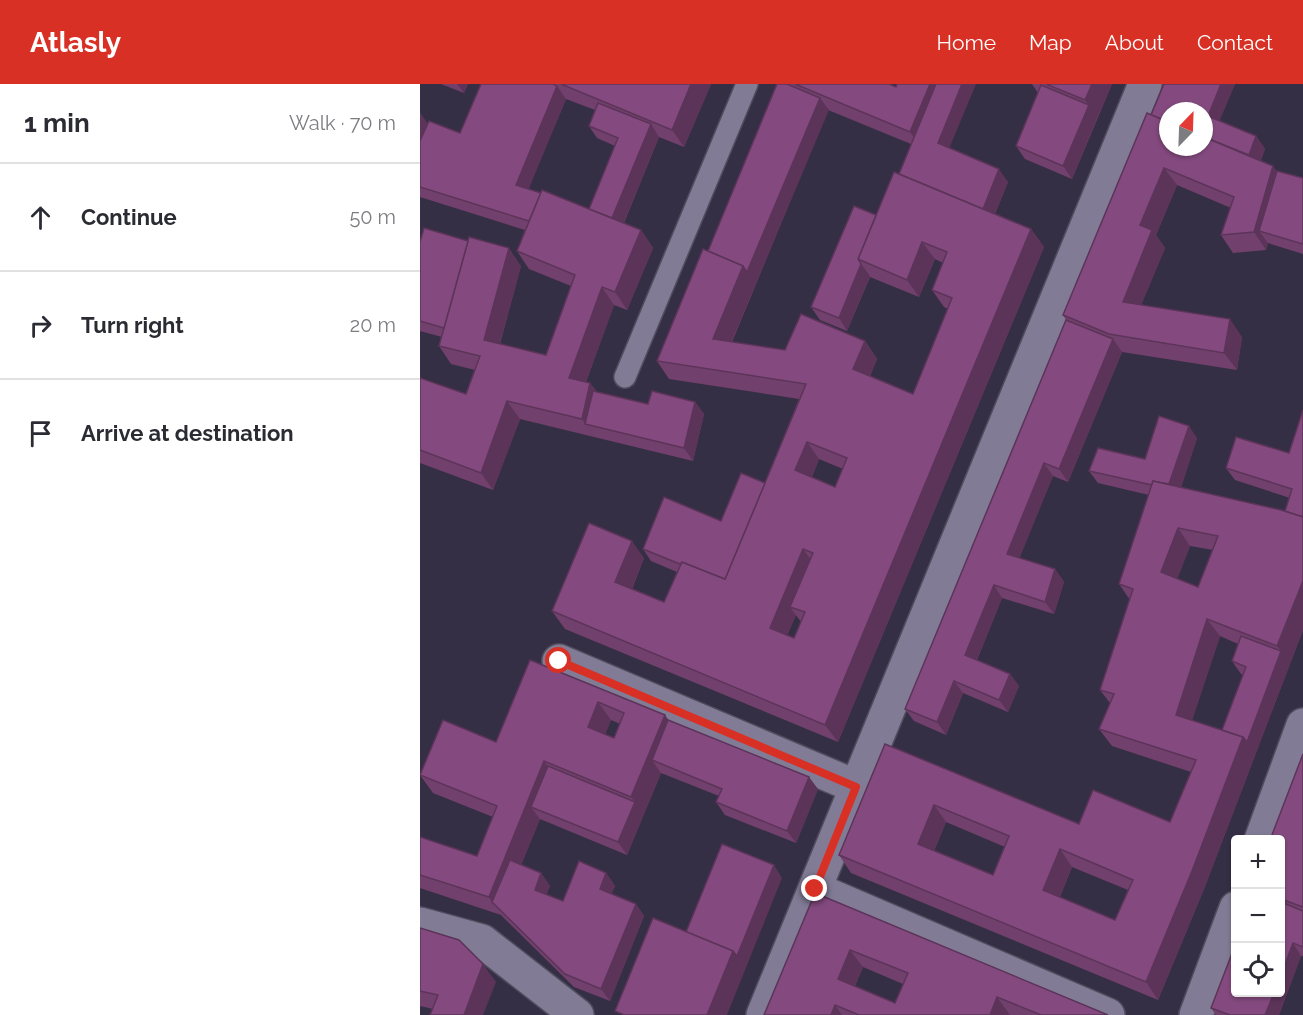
<!DOCTYPE html>
<html lang="en">
<head>
<meta charset="utf-8">
<style>
  body { margin:0; font-family:Raleway,sans-serif; background:#f2f2f3; color:#2b2b33 }
  .controls { position:absolute; right:18px; bottom:18px; display:grid; overflow:hidden; border-radius:6px; box-shadow:0 2px 4px #0004 }
  .controls button { width:54px; height:54px; display:grid; place-items:center; padding:0; border:0; border-bottom:2px solid #e1e1e2; background:#fff; color:#2b2b33; font:30px sans-serif }
  .compass { position:absolute; left:739px; top:18px; width:54px; height:54px; border-radius:50%; background:#fff; box-shadow:0 2px 4px #0004; rotate:23deg }
  .stop { position:absolute; width:18px; height:18px; margin:-14px; border:4px solid #d93025; border-radius:50%; background:#fff }
  .stop.end { background:#d93025; border-color:#fff; box-shadow:0 2px 6px #0008 }
  .list { margin:0; padding:0; list-style:none }
  h2 { display:flex; justify-content:space-between; align-items:center; height:78px; margin:0; padding:0 24px; font-size:26px }
  h2 small { font-size:20px; font-weight:400; color:#7c7c81 }
  .list li { display:grid; grid-template-columns:39px 1fr auto; gap:18px; align-items:center; box-sizing:border-box; height:108px; padding:0 24px; border-top:2px solid #e1e1e2 }
  .list b { display:block; font-size:22px; white-space:nowrap }
  .list em { font-size:20px; font-style:normal; color:#7c7c81 }
  .icon { flex:none; width:33px; height:33px; fill:none; stroke:currentColor; stroke-width:2; stroke-linecap:round; stroke-linejoin:round }
  .map { position:relative; flex:none; width:883px; height:931px; overflow:hidden }
  header { display:flex; align-items:center; gap:36px; box-sizing:border-box; height:84px; padding:0 30px; background:#d93025; color:#fff }
  header strong { font-size:28px }
  nav { display:flex; gap:33px; margin-inline-start:auto; font-size:21px }
  main { display:flex }
  aside { flex:1; background:#fff }
  .map>svg:first-child { display:block }
  .lines { fill:none; stroke-linecap:round; stroke-linejoin:round }
  .lane-casing { stroke:#504c5e; stroke-width:24 }
  .street-casing { stroke:#504c5e; stroke-width:36 }
  .lane { stroke:#817b95; stroke-width:21 }
  .street { stroke:#817b95; stroke-width:33 }
  .wall { fill:#72406d; fill-rule:evenodd }
  .shaded-wall { fill:#5c3459 }
  .building { fill:#844a7f; stroke:#5c3459; stroke-width:1.5; fill-rule:evenodd }
  .route { stroke:#d93025; stroke-width:8 }
</style>
</head>
<body>
<header>
<strong>Atlasly</strong>
<nav><a>Home</a><a>Map</a><a>About</a><a>Contact</a></nav>
</header>
<main>
<aside>
<h2>1 min<small>Walk · 70 m</small></h2>
<ul class="list">
<li><svg class="icon" aria-label="ahead" viewBox="0 0 24 24"><path d="M12 20V5M6 11l6-6 6 6"/></svg><div><b>Continue</b></div><em>50 m</em></li>
<li><svg class="icon" aria-label="right" viewBox="0 0 24 24"><path d="M7 20v-9h11M14 6l5 5-5 5"/></svg><div><b>Turn right</b></div><em>20 m</em></li>
<li><svg class="icon" aria-label="arrive" viewBox="0 0 24 24"><path d="M6 21V4h12l-3 4 3 4H6"/></svg><div><b>Arrive at destination</b></div></li>
</ul>
</aside>
<div class="map">
<svg width="883" height="931" viewBox="0 0 883 931">
  <rect width="100%" height="100%" fill="#352f45"/>
  <g class="lines">
    <defs>
      <path id="lane" d="M 205,293 L 327,0"/>
      <g id="street">
        <path d="M 139,577 L 437,703"/>
        <path d="M 841,756 L 883,641"/>
        <path d="M 395,805 L 688,931"/>
        <path d="M 0,840 L 62,857 L 157,931"/>
        <path d="M 343,931 L 725,0"/>
        <path d="M 776,931 L 816,824"/>
      </g>
    </defs>
    <use href="#lane" class="lane-casing"/>
    <use href="#street" class="street-casing"/>
    <use href="#lane" class="lane"/>
    <use href="#street" class="street"/>
  </g>
  <g class="wall">
    <path d="M 21,0 L 48,0 L 44,9 Z"/>
    <path d="M 61,0 L 291,0 L 264,63 L 239,53 L 204,139 L 221,146 L 233,164 L 207,226 L 194,221 L 166,298 L 170,299 L 177,308 L 228,320 L 275,318 L 284,330 L 273,377 L 100,335 L 73,406 L 0,379 L 0,294 L 46,310 L 55,286 L 31,280 L 19,262 L 22,253 L 0,247 L 0,158 L 101,182 L 80,260 L 126,271 L 151,202 L 109,185 L 97,167 L 105,146 L 0,113 L 0,29 L 7,39 L 40,49 ZM 146,15 L 175,26 L 169,42 L 177,54 L 195,62 L 169,125 L 108,105 Z"/>
    <path d="M 357,0 L 469,0 L 529,64 L 588,98 L 575,130 L 611,145 L 624,163 L 418,658 L 145,545 L 132,527 L 224,474 L 212,505 L 244,518 L 257,488 L 231,477 L 223,465 L 301,437 L 345,399 L 379,315 L 249,295 L 237,277 L 288,167 ZM 408,26 L 491,60 L 479,90 L 456,131 L 391,223 L 400,236 L 427,247 L 450,193 L 499,213 L 515,175 L 523,179 L 512,206 L 524,223 L 528,225 L 493,310 L 450,292 L 457,275 L 445,257 L 365,266 L 312,258 ZM 399,375 L 423,385 L 415,403 L 392,393 ZM 376,531 L 381,538 L 374,554 L 367,551 Z"/>
    <path d="M 612,0 L 692,0 L 652,95 L 605,75 L 596,62 L 618,9 Z"/>
    <path d="M 744,0 L 815,0 L 799,37 L 836,52 L 845,65 L 841,76 L 857,87 L 883,94 L 883,170 L 848,159 L 846,166 L 813,169 L 801,151 L 811,124 L 757,101 L 736,151 L 745,164 L 721,221 L 822,253 L 817,286 L 702,268 L 648,398 L 633,392 L 599,474 L 635,485 L 644,498 L 634,530 L 582,514 L 557,576 L 590,590 L 599,602 L 588,628 L 543,609 L 526,651 L 494,637 L 485,625 L 646,236 L 643,231 Z"/>
    <path d="M 883,326 L 883,546 L 784,805 L 738,916 L 431,789 L 419,771 L 465,660 L 659,740 L 750,738 L 771,688 L 692,662 L 679,645 L 690,619 L 680,606 L 710,516 L 699,500 L 729,411 L 678,399 L 669,387 L 725,375 L 777,354 L 761,403 L 865,427 L 870,414 L 815,396 L 806,384 L 869,369 ZM 770,462 L 793,466 L 778,503 L 757,495 ZM 800,552 L 818,560 L 812,577 L 821,590 L 823,591 L 802,646 L 772,636 ZM 526,738 L 585,763 L 573,791 L 514,767 ZM 652,783 L 708,806 L 695,836 L 640,813 Z"/>
    <path d="M 110,576 L 248,636 L 398,705 L 376,759 L 305,731 L 296,718 L 299,712 L 241,689 L 207,771 L 120,735 L 101,781 L 121,789 L 130,802 L 126,811 L 143,817 L 186,789 L 195,802 L 191,810 L 216,820 L 224,832 L 190,917 L 154,903 L 81,831 L 0,804 L 0,753 L 57,772 L 73,733 L 13,709 L 0,691 L 76,658 ZM 191,636 L 200,640 L 194,654 L 185,650 Z"/>
    <path d="M 883,670 L 883,872 L 881,872 L 859,931 L 796,931 L 791,924 L 861,909 L 861,756 Z"/>
    <path d="M 395,809 L 688,931 L 344,931 ZM 443,883 L 483,900 L 475,919 L 435,902 Z"/>
    <path d="M 0,844 L 76,898 L 13,925 L 0,922 Z"/>
  </g>
  <g class="shaded-wall">
    <path d="M 37,0 L 48,0 L 44,9 Z"/>
    <path d="M 271,0 L 291,0 L 264,63 L 252,46 Z"/>
    <path d="M 510,0 L 530,0 L 503,65 L 490,48 Z"/>
    <path d="M 542,0 L 556,0 L 526,72 L 518,59 Z"/>
    <path d="M 672,0 L 692,0 L 677,34 L 665,16 Z"/>
    <path d="M 801,0 L 815,0 L 796,45 L 788,32 Z"/>
    <path d="M 137,2 L 146,15 L 105,114 L 96,101 Z"/>
    <path d="M 400,14 L 409,26 L 305,273 L 293,255 L 323,182 Z"/>
    <path d="M 669,21 L 677,34 L 652,95 L 643,82 Z"/>
    <path d="M 0,29 L 9,42 L 0,64 Z"/>
    <path d="M 231,40 L 239,53 L 199,150 L 190,137 Z"/>
    <path d="M 836,52 L 845,65 L 836,87 L 828,74 Z"/>
    <path d="M 853,82 L 866,99 L 839,147 L 848,159 L 846,166 L 834,148 Z"/>
    <path d="M 744,84 L 757,101 L 736,151 L 745,164 L 715,236 L 703,218 L 720,141 Z"/>
    <path d="M 579,85 L 588,98 L 570,141 L 561,128 Z"/>
    <path d="M 611,145 L 624,163 L 418,658 L 405,641 Z"/>
    <path d="M 221,146 L 233,164 L 207,226 L 195,208 Z"/>
    <path d="M 502,158 L 515,175 L 499,213 L 487,196 Z"/>
    <path d="M 89,164 L 101,182 L 76,273 L 64,256 Z"/>
    <path d="M 441,180 L 450,192 L 427,247 L 419,234 Z"/>
    <path d="M 182,203 L 194,221 L 161,311 L 149,294 Z"/>
    <path d="M 810,235 L 822,253 L 817,286 L 804,269 Z"/>
    <path d="M 693,255 L 702,268 L 648,398 L 639,385 Z"/>
    <path d="M 445,257 L 457,275 L 446,303 L 433,285 Z"/>
    <path d="M 170,299 L 183,316 L 165,340 L 174,353 L 162,335 Z"/>
    <path d="M 87,317 L 100,335 L 73,406 L 61,389 Z"/>
    <path d="M 275,318 L 284,330 L 273,377 L 264,364 Z"/>
    <path d="M 769,342 L 777,354 L 757,417 L 748,404 Z"/>
    <path d="M 387,358 L 399,375 L 388,404 L 375,386 Z"/>
    <path d="M 624,379 L 633,392 L 596,483 L 587,470 Z"/>
    <path d="M 758,444 L 770,462 L 753,506 L 741,488 Z"/>
    <path d="M 212,457 L 224,474 L 207,516 L 195,498 Z"/>
    <path d="M 383,465 L 396,483 L 370,523 L 376,531 L 363,562 L 350,544 Z"/>
    <path d="M 635,485 L 644,498 L 634,530 L 625,518 Z"/>
    <path d="M 883,497 L 883,546 L 784,805 L 738,916 L 726,898 L 823,653 L 861,567 L 857,562 Z"/>
    <path d="M 574,501 L 582,514 L 554,583 L 545,571 Z"/>
    <path d="M 787,535 L 800,552 L 768,648 L 756,631 Z"/>
    <path d="M 590,590 L 599,602 L 588,628 L 579,616 Z"/>
    <path d="M 534,597 L 543,609 L 526,651 L 517,638 Z"/>
    <path d="M 178,618 L 191,636 L 181,661 L 168,643 Z"/>
    <path d="M 245,631 L 257,648 L 232,676 L 241,689 L 207,771 L 198,758 L 215,718 L 211,713 Z"/>
    <path d="M 124,677 L 137,695 L 111,723 L 120,735 L 82,828 L 72,818 L 69,813 Z"/>
    <path d="M 389,693 L 398,705 L 376,759 L 367,747 Z"/>
    <path d="M 514,721 L 526,738 L 510,777 L 498,760 Z"/>
    <path d="M 640,765 L 652,783 L 635,824 L 623,806 Z"/>
    <path d="M 354,781 L 362,794 L 307,931 L 287,931 L 313,867 Z"/>
    <path d="M 121,789 L 130,802 L 123,819 L 115,806 Z"/>
    <path d="M 186,789 L 195,802 L 188,818 L 180,805 Z"/>
    <path d="M 216,820 L 224,832 L 190,917 L 181,905 Z"/>
    <path d="M 873,859 L 881,872 L 859,931 L 845,931 L 854,909 L 861,909 L 861,891 Z"/>
    <path d="M 430,866 L 443,883 L 430,912 L 418,895 Z"/>
    <path d="M 63,880 L 76,898 L 63,931 L 44,931 Z"/>
    <path d="M 577,913 L 590,931 L 570,931 Z"/>
    <path d="M 415,921 L 422,931 L 411,931 Z"/>
  </g>
  <g class="building">
    <path d="M 61,0 L 133,0 L 137,2 L 96,101 L 121,109 L 109,137 L 0,103 L 0,57 L 9,37 L 40,49 Z"/>
    <path d="M 141,0 L 271,0 L 252,46 Z"/>
    <path d="M 357,0 L 367,0 L 400,14 L 327,188 L 323,182 L 288,167 Z"/>
    <path d="M 375,0 L 469,0 L 476,3 L 477,0 L 510,0 L 490,48 Z"/>
    <path d="M 516,0 L 542,0 L 518,59 L 579,85 L 563,125 L 479,90 Z"/>
    <path d="M 626,0 L 672,0 L 665,16 Z"/>
    <path d="M 744,0 L 801,0 L 788,32 L 836,52 L 829,71 L 784,53 L 784,27 L 748,27 L 748,38 L 731,31 Z"/>
    <path d="M 621,1 L 669,21 L 643,82 L 596,62 Z"/>
    <path d="M 178,19 L 231,40 L 192,134 L 169,125 L 198,54 L 169,42 Z"/>
    <path d="M 727,29 L 748,38 L 748,63 L 784,63 L 784,53 L 853,82 L 834,148 L 801,151 L 814,113 L 744,84 L 720,141 L 732,146 L 703,218 L 810,235 L 804,269 L 689,250 L 643,231 Z"/>
    <path d="M 857,87 L 883,94 L 883,160 L 839,147 Z"/>
    <path d="M 474,88 L 611,145 L 405,641 L 132,527 L 169,439 L 212,457 L 195,498 L 244,518 L 262,478 L 305,495 L 386,300 L 237,277 L 283,165 L 323,182 L 293,255 L 365,266 L 381,230 L 445,257 L 433,285 L 493,310 L 532,214 L 512,206 L 527,168 L 502,158 L 487,196 L 438,175 ZM 387,358 L 427,374 L 415,403 L 375,386 ZM 383,465 L 393,469 L 370,523 L 385,528 L 374,554 L 350,544 Z"/>
    <path d="M 122,106 L 221,146 L 195,208 L 182,203 L 149,294 L 170,299 L 162,335 L 87,317 L 61,389 L 0,366 L 0,294 L 46,310 L 60,272 L 19,262 L 49,153 L 89,164 L 64,256 L 126,271 L 155,191 L 97,167 Z"/>
    <path d="M 434,122 L 456,131 L 438,175 L 441,180 L 419,234 L 391,223 Z"/>
    <path d="M 4,144 L 48,157 L 24,244 L 0,237 L 0,158 Z"/>
    <path d="M 646,236 L 693,255 L 639,385 L 624,379 L 587,470 L 635,485 L 625,518 L 574,501 L 545,571 L 590,590 L 579,616 L 534,597 L 517,638 L 485,625 Z"/>
    <path d="M 173,307 L 228,320 L 232,307 L 275,318 L 264,364 L 165,340 Z"/>
    <path d="M 883,326 L 883,433 L 865,427 L 872,405 L 806,384 L 816,353 L 869,369 Z"/>
    <path d="M 739,332 L 769,342 L 749,400 L 733,397 L 732,401 L 669,387 L 678,364 L 725,375 Z"/>
    <path d="M 321,389 L 345,399 L 305,495 L 262,478 L 260,480 L 223,465 L 244,413 L 301,437 Z"/>
    <path d="M 733,397 L 861,426 L 883,433 L 883,497 L 857,562 L 787,535 L 756,631 L 823,653 L 772,787 L 726,898 L 419,771 L 465,660 L 659,740 L 673,706 L 750,738 L 776,676 L 679,645 L 694,610 L 680,606 L 713,505 L 699,500 ZM 758,444 L 798,452 L 778,503 L 741,488 ZM 514,721 L 589,752 L 573,791 L 498,760 ZM 640,765 L 713,796 L 695,836 L 623,806 Z"/>
    <path d="M 821,552 L 861,567 L 827,658 L 823,653 L 802,646 L 826,583 L 812,577 Z"/>
    <path d="M 110,576 L 245,631 L 211,713 L 124,677 L 69,813 L 0,791 L 0,753 L 57,772 L 77,722 L 0,691 L 23,636 L 76,658 ZM 178,618 L 204,629 L 194,654 L 168,643 Z"/>
    <path d="M 248,636 L 389,693 L 367,747 L 296,718 L 302,705 L 232,676 Z"/>
    <path d="M 883,670 L 883,823 L 861,815 L 861,756 L 850,756 Z"/>
    <path d="M 128,682 L 215,718 L 198,758 L 111,723 Z"/>
    <path d="M 302,760 L 354,781 L 317,872 L 313,867 L 266,848 Z"/>
    <path d="M 90,776 L 121,789 L 115,806 L 143,817 L 159,777 L 186,789 L 180,805 L 216,820 L 181,905 L 145,890 L 72,818 Z"/>
    <path d="M 395,809 L 688,931 L 621,931 L 577,913 L 570,931 L 439,931 L 415,921 L 411,931 L 344,931 ZM 430,866 L 488,889 L 475,919 L 418,895 Z"/>
    <path d="M 861,818 L 883,827 L 883,863 L 873,859 L 861,891 Z"/>
    <path d="M 233,834 L 313,867 L 287,931 L 204,931 L 195,927 Z"/>
    <path d="M 0,844 L 39,856 L 63,880 L 44,931 L 10,931 L 18,911 L 0,907 Z"/>
    <path d="M 816,859 L 816,909 L 854,909 L 845,931 L 810,931 L 791,924 Z"/>
  </g>
  <g class="lines">
    <path class="route" d="M 139,577 L 436,703 L 395,805"/>
  </g>
</svg>
<div class="controls">
<button>+</button>
<button>−</button>
<button><svg class="icon" aria-label="locate" viewBox="0 0 24 24"><circle cx="12" cy="12" r="6"/><path d="M12 2v4M12 18v4M2 12h4M18 12h4"/></svg></button>
</div>
<svg class="compass" viewBox="-18 -18 36 36"><path d="M0-13l5 13h-10z" fill="#e53935"/><path d="M0 13l5-13h-10z" fill="#7c7c81"/></svg>
<div class="stop" style="left:139px;top:577px"></div>
<div class="stop end" style="left:395px;top:805px"></div>
</div>
</main>
</body>
</html>
